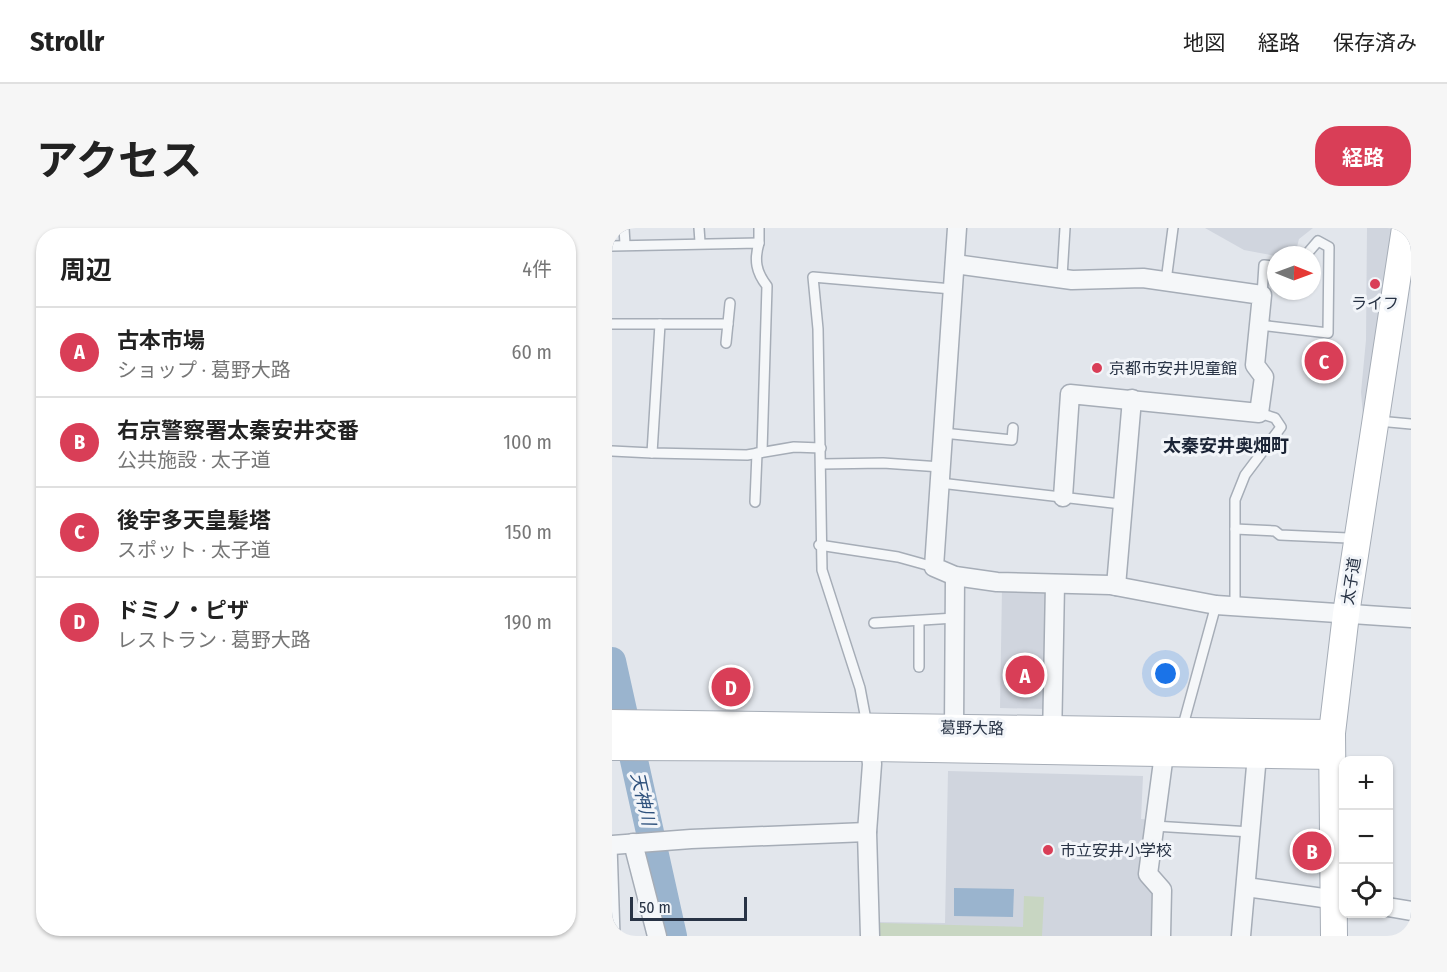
<!DOCTYPE html>
<html lang="ja">
<head>
<meta charset="utf-8">
<style>
  body { margin:0; font-family:"Fira Sans Condensed","Noto Sans JP",sans-serif; background:#f6f6f6; color:#222 }
  .controls { position:absolute; right:18px; bottom:18px; display:grid; overflow:hidden; border-radius:12px; box-shadow:0 2px 4px #0004 }
  .controls button { width:54px; height:54px; display:grid; place-items:center; padding:0; border:0; border-bottom:2px solid #e0e0e0; background:#fff; color:#222; font:30px sans-serif }
  .compass { position:absolute; left:655px; top:18px; width:54px; height:54px; border-radius:50%; background:#fff; box-shadow:0 2px 4px #0004; rotate:91deg }
  .scale { position:absolute; left:18px; bottom:15px; width:117px; box-sizing:border-box; padding-left:6px; border:3px solid #283345; border-top:0; font-size:16px; line-height:21px; white-space:nowrap; color:#283345; -webkit-text-stroke:4px #f2f5f9; paint-order:stroke }
  .you { position:absolute; left:554px; top:446px; width:21px; height:21px; margin:-15px; border:4px solid #fff; border-radius:50%; background:#1a73e8; box-shadow:0 0 0 9px #1a73e833 }
  .badge { display:grid; place-items:center; width:39px; height:39px; border-radius:50%; background:#d93e57; color:#fff; font-size:20px; font-weight:700 }
  .pin { position:absolute; translate:-50% -50%; border:3px solid #fff; box-shadow:0 2px 6px #0006 }
  .list { margin:0; padding:0; list-style:none }
  h2 { display:flex; justify-content:space-between; align-items:center; height:78px; margin:0; padding:0 24px; font-size:26px }
  h2 small { font-size:20px; font-weight:400; color:#767676 }
  .list li { display:grid; grid-template-columns:39px 1fr auto; gap:18px; align-items:center; box-sizing:border-box; height:90px; padding:0 24px; border-top:2px solid #e0e0e0 }
  .list b { display:block; font-size:22px; white-space:nowrap }
  .list p { margin:0; font-size:20px; white-space:nowrap; color:#767676 }
  .list em { font-size:20px; font-style:normal; color:#767676 }
  .icon { flex:none; width:33px; height:33px; fill:none; stroke:currentColor; stroke-width:2; stroke-linecap:round; stroke-linejoin:round }
  .map { position:relative; flex:none; width:799px; height:708px; overflow:hidden; border-radius:24px }
  header { display:flex; align-items:center; gap:36px; box-sizing:border-box; height:84px; padding:0 30px; background:#fff; border-bottom:2px solid #e0e0e0 }
  header strong { font-size:28px }
  nav { display:flex; gap:33px; margin-inline-start:auto; font-size:21px }
  .intro { display:flex; align-items:center; justify-content:space-between; box-sizing:border-box; height:144px; padding:0 36px }
  h1 { margin:0; font-size:42px }
  .button { padding:15px 27px; border-radius:24px; background:#d93e57; color:#fff; font-size:21px; font-weight:700 }
  main { display:flex; gap:36px; padding:0 36px }
  aside { flex:1; background:#fff; border-radius:24px; box-shadow:0 2px 4px #0004 }
  .map>svg:first-child { display:block }
  .built { fill:#d0d5de }
  .green { fill:#c8d6c2 }
  .water { fill:#9ab4ce }
  .lines { fill:none; stroke-linecap:round; stroke-linejoin:round }
  .river { stroke:#9ab4ce; stroke-width:28 }
  .lane-casing { stroke:#a6adb7; stroke-width:12 }
  .street-casing { stroke:#a6adb7; stroke-width:21 }
  .secondary-casing { stroke:#a6adb7; stroke-width:28 }
  .lane { stroke:#f5f7f9; stroke-width:9 }
  .street { stroke:#f5f7f9; stroke-width:18 }
  .secondary { stroke:#fff; stroke-width:26 }
  .poi-dot { fill:#d93e57; stroke:#f2f5f9; stroke-width:2 }
  .labels { text-anchor:middle; dominant-baseline:central; stroke-width:6; stroke-linejoin:round; paint-order:stroke }
  .poi-label { font-size:16px; fill:#283345; stroke:#f2f5f9; text-anchor:start }
  .street-label { font-size:16px; fill:#283345; stroke:#f2f5f9 }
  .neighbourhood-label { font-size:18px; font-weight:bold; fill:#1b2436; stroke:#f2f5f9 }
  .water-label { font-size:18px; font-style:italic; fill:#2f527d; stroke:#f2f5f9 }
</style>
</head>
<body>
<header>
<strong>Strollr</strong>
<nav><a>地図</a><a>経路</a><a>保存済み</a></nav>
</header>
<div class="intro"><h1>アクセス</h1><a class="button">経路</a></div>
<main>
<aside>
<h2>周辺<small>4件</small></h2>
<ul class="list">
<li><span class="badge">A</span><div><b>古本市場</b><p>ショップ · 葛野大路</p></div><em>60 m</em></li>
<li><span class="badge">B</span><div><b>右京警察署太秦安井交番</b><p>公共施設 · 太子道</p></div><em>100 m</em></li>
<li><span class="badge">C</span><div><b>後宇多天皇髪塔</b><p>スポット · 太子道</p></div><em>150 m</em></li>
<li><span class="badge">D</span><div><b>ドミノ・ピザ</b><p>レストラン · 葛野大路</p></div><em>190 m</em></li>
</ul>
</aside>
<div class="map">
<svg width="799" height="708" viewBox="0 0 799 708">
  <rect width="100%" height="100%" fill="#e2e6ec"/>
  <g class="built">
    <path d="M 593,0 L 701,0 L 687,11 L 683,27 L 664,28 L 632,22 Z"/>
    <path d="M 755,0 L 780,0 L 751,188 L 749,164 L 754,112 Z"/>
    <path d="M 390,361 L 438,362 L 436,481 L 388,480 Z"/>
    <path d="M 336,543 L 531,548 L 529,591 L 541,592 L 544,661 L 543,708 L 266,708 L 266,694 L 333,695 Z"/>
  </g>
  <path class="green" d="M 412,668 L 432,669 L 430,708 L 268,708 L 268,695 L 411,699 Z"/>
  <path class="water" d="M 342,660 L 402,661 L 401,689 L 342,688 Z"/>
  <g class="lines">
    <path class="river" d="M 0,433 L 61,708"/>
    <defs>
      <g id="lane">
        <path d="M 12,0 L 13,16"/>
        <path d="M 87,0 L 88,14"/>
        <path d="M 147,0 L 147,15"/>
        <path d="M 0,18 L 147,15 C 142,32 144,44 155,58 L 150,223"/>
        <path d="M 450,49 L 453,0"/>
        <path d="M 554,53 L 561,0"/>
        <path d="M 650,67 L 652,37 L 664,38"/>
        <path d="M 0,96 L 48,96 L 40,225 L 135,227 L 182,219 L 209,220"/>
        <path d="M 48,96 L 116,96"/>
        <path d="M 648,97 L 716,105 L 717,19 L 706,13 L 694,27"/>
        <path d="M 114,115 L 118,75"/>
        <path d="M 766,193 L 799,196"/>
        <path d="M 331,205 L 400,212 L 401,200"/>
        <path d="M 0,223 L 40,225"/>
        <path d="M 210,236 L 271,235 L 329,239"/>
        <path d="M 328,255 L 509,276"/>
        <path d="M 143,274 L 145,225"/>
        <path d="M 623,301 L 663,303 L 668,307 L 736,310"/>
        <path d="M 207,317 L 286,329 L 322,339"/>
        <path d="M 623,378 L 623,272 L 633,247 L 669,199 L 663,190 L 647,185"/>
        <path d="M 307,393 L 307,439"/>
        <path d="M 262,395 L 343,390"/>
        <path d="M 255,497 L 248,460 L 210,342 L 206,101 L 201,49 L 340,61"/>
        <path d="M 570,501 L 604,377"/>
        <path d="M 542,598 L 639,604"/>
        <path d="M 0,617 L 3,708"/>
      </g>
      <g id="street">
        <path d="M 345,0 L 322,339 L 343,348 L 385,354 L 498,357 L 604,377 L 799,390"/>
        <path d="M 343,36 L 460,52 L 531,50 L 650,67 L 643,137 L 652,149 L 647,185 L 458,166 L 451,269"/>
        <path d="M 504,358 L 520,171"/>
        <path d="M 342,500 L 343,348"/>
        <path d="M 257,510 L 260,536 L 255,604 L 258,708"/>
        <path d="M 440,513 L 443,356"/>
        <path d="M 21,615 L 45,708"/>
        <path d="M 0,617 L 79,611 L 255,604"/>
        <path d="M 634,659 L 732,673"/>
        <path d="M 776,679 L 799,683"/>
        <path d="M 549,708 L 550,662 L 536,646 L 552,526"/>
        <path d="M 629,708 L 645,527"/>
      </g>
      <g id="secondary">
        <path d="M 0,495 L 720,505"/>
        <path d="M 0,519 L 260,520 L 720,528"/>
        <path d="M 722,708 L 720,505 L 734,386 L 793,0"/>
      </g>
    </defs>
    <use href="#lane" class="lane-casing"/>
    <use href="#street" class="street-casing"/>
    <use href="#secondary" class="secondary-casing"/>
    <use href="#lane" class="lane"/>
    <use href="#street" class="street"/>
    <use href="#secondary" class="secondary"/>
  </g>
  <g class="poi-dot">
    <circle cx="763" cy="56" r="6"/>
    <circle cx="485" cy="140" r="6"/>
    <circle cx="436" cy="622" r="6"/>
  </g>
  <g class="labels">
    <g class="poi-label">
      <text x="763" y="75" text-anchor="middle">ライフ</text>
      <text x="497" y="140">京都市安井児童館</text>
      <text x="448" y="622">市立安井小学校</text>
    </g>
    <g class="street-label">
      <text transform="translate(739 353) rotate(-81)">太子道</text>
      <text transform="translate(360 500) rotate(1)">葛野大路</text>
    </g>
    <g class="neighbourhood-label">
      <text x="614" y="218">太秦安井奥畑町</text>
    </g>
    <g class="water-label">
      <text transform="translate(31 571) rotate(77)">天神川</text>
    </g>
  </g>
</svg>
<div class="controls">
<button>+</button>
<button>−</button>
<button><svg class="icon" aria-label="locate" viewBox="0 0 24 24"><circle cx="12" cy="12" r="6"/><path d="M12 2v4M12 18v4M2 12h4M18 12h4"/></svg></button>
</div>
<svg class="compass" viewBox="-18 -18 36 36"><path d="M0-13l5 13h-10z" fill="#e53935"/><path d="M0 13l5-13h-10z" fill="#767676"/></svg>
<div class="scale">50 m</div>
<div class="you"></div>
<div class="pin badge" style="left:413px;top:447px">A</div>
<div class="pin badge" style="left:700px;top:623px">B</div>
<div class="pin badge" style="left:712px;top:133px">C</div>
<div class="pin badge" style="left:119px;top:459px">D</div>
</div>
</main>
</body>
</html>
